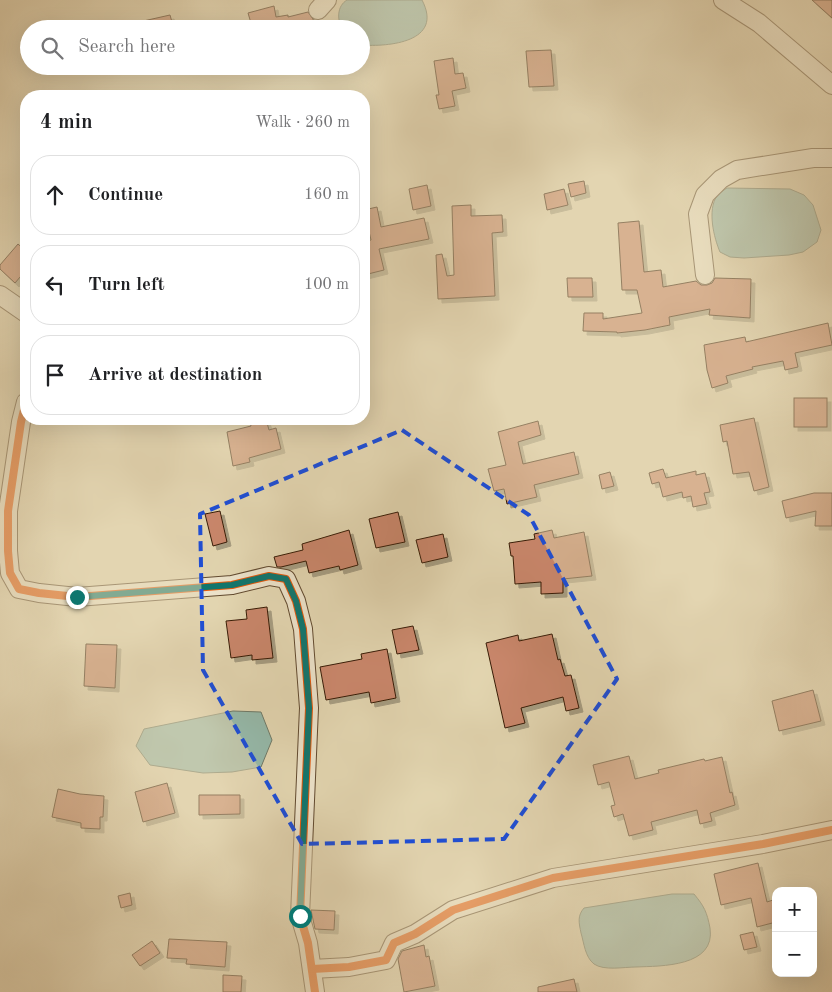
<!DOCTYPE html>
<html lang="en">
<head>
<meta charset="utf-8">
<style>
  body { margin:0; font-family:"Old Standard TT",serif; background:#f6f6f6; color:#202124 }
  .controls { position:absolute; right:15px; bottom:15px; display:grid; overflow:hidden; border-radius:10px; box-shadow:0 5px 20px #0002 }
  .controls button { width:45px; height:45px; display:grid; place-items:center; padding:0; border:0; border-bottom:1px solid #e0e0e0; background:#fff; color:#202124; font:25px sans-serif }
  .stop { position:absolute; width:15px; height:15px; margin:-11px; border:4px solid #0f766e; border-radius:50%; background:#fff }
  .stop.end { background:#0f766e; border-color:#fff; box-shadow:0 1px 5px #0008 }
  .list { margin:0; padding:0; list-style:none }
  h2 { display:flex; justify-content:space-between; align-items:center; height:65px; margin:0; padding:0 20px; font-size:21px }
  h2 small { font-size:16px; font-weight:400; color:#757577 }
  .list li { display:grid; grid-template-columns:32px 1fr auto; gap:15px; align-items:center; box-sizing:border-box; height:80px; margin:0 10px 10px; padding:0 10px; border:1px solid #e0e0e0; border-radius:20px }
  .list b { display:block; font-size:19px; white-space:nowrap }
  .list em { font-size:16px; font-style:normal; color:#757577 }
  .icon { flex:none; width:28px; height:28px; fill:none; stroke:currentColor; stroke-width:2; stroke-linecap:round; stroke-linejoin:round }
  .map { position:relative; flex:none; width:832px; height:992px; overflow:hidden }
  .search { position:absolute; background:#fff; box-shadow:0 5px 20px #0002; left:20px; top:20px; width:350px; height:55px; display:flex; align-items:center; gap:12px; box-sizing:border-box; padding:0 18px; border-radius:28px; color:#757577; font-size:19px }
  .panel { position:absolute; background:#fff; box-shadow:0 5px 20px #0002; left:20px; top:90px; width:350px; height:335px; border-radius:20px }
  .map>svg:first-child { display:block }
  .water { fill:#95b9aa; stroke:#6f7a68 }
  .building { fill:#ca876c; stroke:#361b05; filter:url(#shadow) }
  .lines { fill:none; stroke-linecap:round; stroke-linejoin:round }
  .minor-casing { stroke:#614a30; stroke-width:20 }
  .minor { stroke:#ede4cc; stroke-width:18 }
  .cycleway-casing { stroke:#ede4cc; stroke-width:11 }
  .cycleway { stroke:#e8590c; stroke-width:8 }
  .route { stroke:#0f766e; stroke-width:6 }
  .marked { fill:none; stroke:#1d4ed8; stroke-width:4; stroke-dasharray:10 6; stroke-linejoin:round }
</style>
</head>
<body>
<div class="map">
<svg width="832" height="992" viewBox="0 0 832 992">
  <defs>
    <filter id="shadow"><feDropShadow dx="4" dy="4" stdDeviation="0" flood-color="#0004"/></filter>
  </defs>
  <rect width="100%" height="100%" fill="#e3d6b1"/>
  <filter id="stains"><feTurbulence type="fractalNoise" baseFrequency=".004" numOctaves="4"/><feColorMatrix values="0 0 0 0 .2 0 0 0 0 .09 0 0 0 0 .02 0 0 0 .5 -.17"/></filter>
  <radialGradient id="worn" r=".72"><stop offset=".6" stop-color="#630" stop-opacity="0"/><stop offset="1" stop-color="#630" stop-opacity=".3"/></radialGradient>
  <g class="water">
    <path d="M 347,0 L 422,0 C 444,42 389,47 361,45 L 361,29 L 342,29 C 337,19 337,6 347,0 Z"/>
    <path d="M 727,188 L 790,189 L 804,195 L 813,205 L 821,230 L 817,242 L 803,252 L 789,255 L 744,258 L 730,257 L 720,252 C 714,238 707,210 717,196 C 719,193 724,190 727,188 Z"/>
    <path d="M 233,711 L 261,712 L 272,740 L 261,767 L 232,772 L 203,773 L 150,765 L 136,746 L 144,729 Z"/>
    <path d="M 672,894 L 694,894 C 704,906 707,912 710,928 C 716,967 661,966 636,967 C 624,967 604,971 594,964 C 585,957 584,943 581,933 C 579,923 577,916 584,908 Z"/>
  </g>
  <g class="building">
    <path d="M 812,0 L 832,0 L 832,18 Z"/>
    <path d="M 274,6 L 276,17 L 288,15 L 288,17 L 308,12 L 313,19 L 315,29 L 247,29 L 247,24 L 251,23 L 248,13 Z"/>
    <path d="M 170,15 L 174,29 L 131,29 L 130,24 Z"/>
    <path d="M 551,50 L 554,86 L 529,87 L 526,51 Z"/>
    <path d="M 453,58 L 455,74 L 463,73 L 466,88 L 452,91 L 455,106 L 439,109 L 436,95 L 439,95 L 434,61 Z"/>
    <path d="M 584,181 L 586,193 L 571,197 L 568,184 Z"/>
    <path d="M 427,185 L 431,206 L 413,210 L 409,189 Z"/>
    <path d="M 564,189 L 568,205 L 547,210 L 544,194 Z"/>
    <path d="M 471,205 L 471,216 L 502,215 L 503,232 L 492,233 L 495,296 L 438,299 L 436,255 L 442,254 L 447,276 L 454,275 L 452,206 Z"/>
    <path d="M 377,207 L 381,227 L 424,218 L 429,239 L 379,249 L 384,270 L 364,275 L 364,242 L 371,240 L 364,210 Z"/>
    <path d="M 639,221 L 644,272 L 661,270 L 663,287 L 696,281 L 701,285 L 707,285 L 712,283 L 715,278 L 751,279 L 750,318 L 709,315 L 710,309 L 669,317 L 670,325 L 645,330 L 617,333 L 617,332 L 583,331 L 584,313 L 603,313 L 603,319 L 642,313 L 637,290 L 622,290 L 618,223 Z"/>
    <path d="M 18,244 L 26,251 L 26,270 L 15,283 L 0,269 L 0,265 Z"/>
    <path d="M 567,278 L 592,278 L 593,297 L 568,297 Z"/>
    <path d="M 828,323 L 832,345 L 795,353 L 798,367 L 785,370 L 783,361 L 752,367 L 753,369 L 726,376 L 728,383 L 712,388 L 707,370 L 704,345 L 745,337 L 746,342 Z"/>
    <rect x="794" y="398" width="33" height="29"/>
    <path d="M 754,418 L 769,487 L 754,491 L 749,472 L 733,474 L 727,441 L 723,442 L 720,425 Z"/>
    <path d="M 249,419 L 266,419 L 269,430 L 276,428 L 281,449 L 249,458 L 250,462 L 233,466 L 227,432 L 251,426 Z"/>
    <path d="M 538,421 L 541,435 L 518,442 L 523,464 L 574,452 L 579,474 L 534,485 L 537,497 L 507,504 L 504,489 L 494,491 L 488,469 L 506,465 L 498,432 Z"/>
    <path d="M 663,469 L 666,478 L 696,471 L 696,475 L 705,473 L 710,492 L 704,493 L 707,504 L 693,507 L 691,496 L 683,498 L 682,492 L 663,497 L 659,482 L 652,484 L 649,473 Z"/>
    <path d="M 610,472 L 614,486 L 602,489 L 599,475 Z"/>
    <path d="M 814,493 L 832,493 L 832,526 L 815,526 L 816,511 L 786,518 L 782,501 Z"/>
    <path d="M 220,511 L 227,542 L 213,546 L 205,514 Z"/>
    <path d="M 398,512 L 405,542 L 376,548 L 369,519 Z"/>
    <path d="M 349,530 L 358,565 L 340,570 L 339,566 L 309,573 L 306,561 L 281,567 L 277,567 L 274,557 L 303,550 L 302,544 Z"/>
    <path d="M 552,530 L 554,538 L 584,532 L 592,576 L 563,579 L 563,593 L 541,594 L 541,582 L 515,584 L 513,556 L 511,556 L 509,543 L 535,539 L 534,534 Z"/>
    <path d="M 443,534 L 448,557 L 422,563 L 416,540 Z"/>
    <path d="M 267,607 L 273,658 L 252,660 L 252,655 L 231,658 L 226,621 L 247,619 L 246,610 Z"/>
    <path d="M 413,626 L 419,650 L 397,654 L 392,630 Z"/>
    <path d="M 552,634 L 558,660 L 560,659 L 565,676 L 571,675 L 579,708 L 566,711 L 563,697 L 521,708 L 525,723 L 505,728 L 486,643 L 518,635 L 519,641 Z"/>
    <path d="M 86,644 L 117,645 L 115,688 L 84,686 Z"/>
    <path d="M 387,649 L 396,698 L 371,703 L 369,692 L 326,700 L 320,667 L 362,659 L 361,654 Z"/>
    <path d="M 813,690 L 821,721 L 779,731 L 772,701 Z"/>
    <path d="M 629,756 L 635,779 L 659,773 L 658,770 L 704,759 L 705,761 L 722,757 L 730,793 L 732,792 L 735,805 L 710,813 L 712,821 L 700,824 L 697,810 L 651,822 L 653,830 L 629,836 L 623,814 L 614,817 L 611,806 L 615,805 L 609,782 L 598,785 L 593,765 Z"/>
    <path d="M 167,783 L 175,813 L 143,822 L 135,792 Z"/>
    <path d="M 58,789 L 80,794 L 104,796 L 103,817 L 100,817 L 100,829 L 81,828 L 81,823 L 52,817 Z"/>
    <path d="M 199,795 L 240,795 L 240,814 L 199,815 Z"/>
    <path d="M 758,863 L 767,902 L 776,899 L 776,922 L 757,927 L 751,898 L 721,905 L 714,874 Z"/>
    <path d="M 130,893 L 132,905 L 121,908 L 118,896 Z"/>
    <path d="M 311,910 L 335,911 L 334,930 L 315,929 Z"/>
    <path d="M 753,932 L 757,947 L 744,950 L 740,935 Z"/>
    <path d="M 169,939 L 227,942 L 225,967 L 186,964 L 187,959 L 167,958 Z"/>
    <path d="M 152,941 L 160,953 L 140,966 L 132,955 Z"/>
    <path d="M 424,945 L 426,957 L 429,956 L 435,986 L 404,992 L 398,959 L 402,951 Z"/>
    <path d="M 223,975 L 242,976 L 241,992 L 223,992 Z"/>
    <path d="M 574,979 L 577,992 L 538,992 L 538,987 Z"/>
  </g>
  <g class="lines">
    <defs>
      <g id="minor">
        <path d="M 723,0 L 759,23 L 832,85"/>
        <path d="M 318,10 L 327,0"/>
        <path d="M 705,275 L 698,214 L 705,195 L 721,179 L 737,170 L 813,158 L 832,158"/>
        <path d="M 0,295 L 26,313"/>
        <path d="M 26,402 L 21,422 L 8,511 L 8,551 L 10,573 L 19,589 L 39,593 L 77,597 L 232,585 L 269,576 L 286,579 L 296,601 L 303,629 L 309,708 L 300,916 L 308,943 L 315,992"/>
        <path d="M 312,969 L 349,967 L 386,960 L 394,943 L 415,934 L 453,910 L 553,878 L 763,844 L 832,830"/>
      </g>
    </defs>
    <use href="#minor" class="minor-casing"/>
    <use href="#minor" class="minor"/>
    <defs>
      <g id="cycleway">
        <path d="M 26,402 L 21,422 L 8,511 L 8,551 L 10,573 L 19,589 L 39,593 L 77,597 L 232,585 L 269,576 L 286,579 L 296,601 L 303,629 L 309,708 L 300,916 L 308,943 L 315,992"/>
        <path d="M 312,969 L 349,967 L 386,960 L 394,943 L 415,934 L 453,910 L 553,878 L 763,844 L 832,830"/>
      </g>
    </defs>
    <use href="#cycleway" class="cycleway-casing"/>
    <use href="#cycleway" class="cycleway"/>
  </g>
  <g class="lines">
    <path class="route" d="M 77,597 L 232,585 L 269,576 L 286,579 L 296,601 L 303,629 L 309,708 L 300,916"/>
  </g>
  <path d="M0 0H832V992H0ZM 402,430 L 529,515 L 617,679 L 504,839 L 302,844 L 203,670 L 200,514 Z" fill="#e3d6b1" fill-opacity=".55" fill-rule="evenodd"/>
  <path class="marked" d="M 402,430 L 529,515 L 617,679 L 504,839 L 302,844 L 203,670 L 200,514 Z"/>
  <rect width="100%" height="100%" filter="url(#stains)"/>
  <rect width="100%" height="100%" fill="url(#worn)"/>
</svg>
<div class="controls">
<button>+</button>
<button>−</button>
</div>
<div class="stop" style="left:300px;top:916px"></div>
<div class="stop end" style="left:77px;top:597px"></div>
<div class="search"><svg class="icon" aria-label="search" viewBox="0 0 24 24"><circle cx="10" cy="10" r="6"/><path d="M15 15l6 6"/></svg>Search here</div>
<section class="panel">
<h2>4 min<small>Walk · 260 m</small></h2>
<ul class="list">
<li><svg class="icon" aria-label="ahead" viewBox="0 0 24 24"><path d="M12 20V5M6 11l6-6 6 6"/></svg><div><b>Continue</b></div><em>160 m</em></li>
<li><svg class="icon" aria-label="left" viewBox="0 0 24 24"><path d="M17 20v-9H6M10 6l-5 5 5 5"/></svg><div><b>Turn left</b></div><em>100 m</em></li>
<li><svg class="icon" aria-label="arrive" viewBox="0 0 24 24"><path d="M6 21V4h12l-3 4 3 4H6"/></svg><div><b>Arrive at destination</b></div></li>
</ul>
</section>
</div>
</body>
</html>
